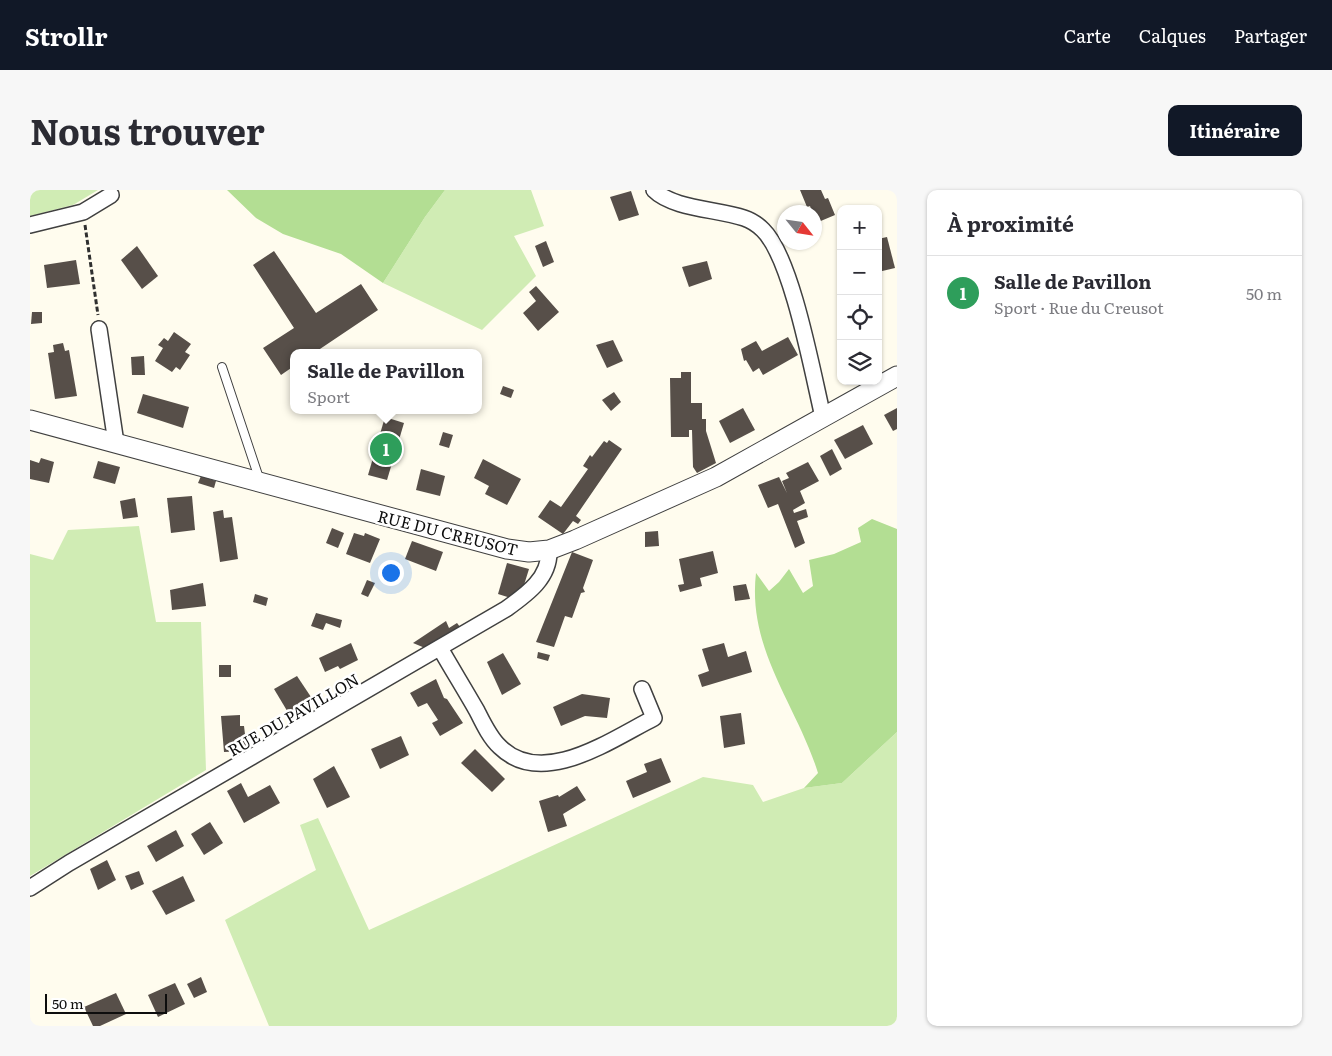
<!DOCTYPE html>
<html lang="fr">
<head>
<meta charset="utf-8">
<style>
  body { margin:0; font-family:Literata,serif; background:#f7f7f7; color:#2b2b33 }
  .controls { position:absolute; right:15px; top:15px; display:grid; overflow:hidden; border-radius:10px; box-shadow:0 1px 4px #0004 }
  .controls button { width:45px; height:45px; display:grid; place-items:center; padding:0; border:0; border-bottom:1px solid #e1e1e2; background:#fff; color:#2b2b33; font:25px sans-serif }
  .compass { position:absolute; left:747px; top:15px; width:45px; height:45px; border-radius:50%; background:#fff; box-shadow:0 1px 4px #0004; rotate:120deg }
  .scale { position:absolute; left:15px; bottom:12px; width:122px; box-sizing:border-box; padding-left:5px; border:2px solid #0d0d0d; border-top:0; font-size:14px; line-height:18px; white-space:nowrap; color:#0d0d0d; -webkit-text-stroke:4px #fff; paint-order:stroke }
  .you { position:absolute; left:360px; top:382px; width:18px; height:18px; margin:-12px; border:4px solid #fff; border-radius:50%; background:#1a73e8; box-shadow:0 0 0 8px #1a73e833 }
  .badge { display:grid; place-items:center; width:32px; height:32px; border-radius:50%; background:#111827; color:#fff; font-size:16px; font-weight:700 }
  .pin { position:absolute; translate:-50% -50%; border:2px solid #fff; box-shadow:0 1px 5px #0006 }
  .popup { position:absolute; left:260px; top:159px; width:192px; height:65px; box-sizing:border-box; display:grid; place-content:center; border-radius:10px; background:#fff; filter:drop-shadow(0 1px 4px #0005); font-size:16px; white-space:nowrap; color:#7c7c81 }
  .popup b { font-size:19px; color:#2b2b33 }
  .popup::after { content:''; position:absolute; left:50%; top:100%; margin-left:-10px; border:10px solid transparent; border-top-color:#fff }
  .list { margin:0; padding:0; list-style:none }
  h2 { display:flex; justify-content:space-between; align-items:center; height:65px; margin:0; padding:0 20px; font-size:21px }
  h2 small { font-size:16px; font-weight:400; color:#7c7c81 }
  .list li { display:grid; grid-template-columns:32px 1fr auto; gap:15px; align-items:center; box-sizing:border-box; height:75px; padding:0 20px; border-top:1px solid #e1e1e2 }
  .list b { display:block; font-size:19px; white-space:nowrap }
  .list p { margin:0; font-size:16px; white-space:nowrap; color:#7c7c81 }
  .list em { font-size:16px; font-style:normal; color:#7c7c81 }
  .icon { flex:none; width:28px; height:28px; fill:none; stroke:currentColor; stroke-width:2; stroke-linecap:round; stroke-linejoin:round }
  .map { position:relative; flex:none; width:867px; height:836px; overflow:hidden; border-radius:10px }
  header { display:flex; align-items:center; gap:30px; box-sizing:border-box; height:70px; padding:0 25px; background:#111827; color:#fff }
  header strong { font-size:24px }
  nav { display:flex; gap:28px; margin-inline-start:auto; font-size:18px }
  .intro { display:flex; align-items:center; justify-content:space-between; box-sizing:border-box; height:120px; padding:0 30px }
  h1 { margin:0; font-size:35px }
  .button { padding:12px 22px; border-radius:10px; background:#111827; color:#fff; font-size:18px; font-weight:700 }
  main { display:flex; gap:30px; padding:0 30px }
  aside { flex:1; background:#fff; border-radius:10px; box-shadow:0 1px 4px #0004 }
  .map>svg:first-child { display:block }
  .green { fill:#d0ecb4 }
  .forest { fill:#b3de93 }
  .building { fill:#574f49 }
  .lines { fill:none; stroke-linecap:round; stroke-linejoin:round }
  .service-casing { stroke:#404040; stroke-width:10 }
  .minor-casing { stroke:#404040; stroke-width:18 }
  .tertiary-casing { stroke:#404040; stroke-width:21 }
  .path { stroke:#2f2f2f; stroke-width:3; stroke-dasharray:5 2.5; stroke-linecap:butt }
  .service { stroke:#fff; stroke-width:8 }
  .minor { stroke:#fff; stroke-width:15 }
  .tertiary { stroke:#fff; stroke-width:19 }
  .labels { text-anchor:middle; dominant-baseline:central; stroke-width:5; stroke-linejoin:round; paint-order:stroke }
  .street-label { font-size:16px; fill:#0d0d0d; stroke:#fff }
</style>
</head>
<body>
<header>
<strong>Strollr</strong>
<nav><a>Carte</a><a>Calques</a><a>Partager</a></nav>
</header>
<div class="intro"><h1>Nous trouver</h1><a class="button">Itinéraire</a></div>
<main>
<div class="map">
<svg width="867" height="836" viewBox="0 0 867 836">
  <rect width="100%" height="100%" fill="#fffcee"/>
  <g class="green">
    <path d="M 0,0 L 68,0 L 43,15 L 0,26 Z"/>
    <path d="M 415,0 L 501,0 L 514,36 L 484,46 L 506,86 L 452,140 L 353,93 L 395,27 Z"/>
    <path d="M 109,336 L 126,432 L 171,432 L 176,580 L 0,686 L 0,364 L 23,370 L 38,340 Z"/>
    <path d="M 867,542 L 867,836 L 239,836 L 195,730 L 286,680 L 270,635 L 288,628 L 339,740 L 673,587 L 723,595 L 733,612 L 774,598 L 812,593 Z"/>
  </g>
  <g class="forest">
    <path d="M 197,0 L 415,0 L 395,27 L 353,93 L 311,64 L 253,44 L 226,28 Z"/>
    <path d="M 842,329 L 867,339 L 867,542 L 812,593 L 774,598 L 788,583 C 767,515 717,460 726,383 L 739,401 L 749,392 L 759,379 L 773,403 L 783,396 L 779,370 L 804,364 L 831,352 L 828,338 Z"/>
  </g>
  <g class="building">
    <path d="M 770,0 L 791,0 L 795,9 L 798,8 L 805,25 L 786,33 L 784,22 L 782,22 L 780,16 L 777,17 Z"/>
    <path d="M 601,1 L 609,25 L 589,31 L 580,7 Z"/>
    <path d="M 857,47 L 865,78 L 848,82 L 848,49 Z"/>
    <path d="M 516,51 L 524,72 L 513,77 L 505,56 Z"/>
    <path d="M 107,56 L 128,86 L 112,99 L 91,70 Z"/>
    <path d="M 244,61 L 286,123 L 331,94 L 348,120 L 284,163 L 264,163 L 264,176 L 251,185 L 233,158 L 264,138 L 223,75 Z"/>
    <path d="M 46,70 L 50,94 L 17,98 L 14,75 Z"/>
    <path d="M 677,71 L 682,89 L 659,97 L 652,77 Z"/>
    <path d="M 506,96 L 529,122 L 508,141 L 493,123 L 506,111 L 499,102 Z"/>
    <path d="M 2,122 L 12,122 L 12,133 L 1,134 Z"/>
    <path d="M 144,142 L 161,154 L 155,162 L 160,165 L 150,180 L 146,177 L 142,182 L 125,171 L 133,158 L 128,155 L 134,148 L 138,151 Z"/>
    <path d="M 758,147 L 768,165 L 733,185 L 729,178 L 723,182 L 716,170 L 714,171 L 711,159 L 726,151 L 732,161 Z"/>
    <path d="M 583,150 L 593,171 L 577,178 L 566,155 Z"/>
    <path d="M 33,153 L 35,161 L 39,160 L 47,206 L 25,209 L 18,163 L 24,162 L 23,155 Z"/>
    <path d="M 114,166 L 115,185 L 102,185 L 101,167 Z"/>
    <path d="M 651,182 L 661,182 L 661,213 L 672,213 L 672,229 L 676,229 L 676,241 L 686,273 L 667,283 L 663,277 L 662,240 L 659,240 L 659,247 L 641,247 L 640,188 L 651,188 Z"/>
    <path d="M 473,196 L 484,200 L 481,208 L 470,204 Z"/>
    <path d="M 584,202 L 591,212 L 581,221 L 572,210 Z"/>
    <path d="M 113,204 L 159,217 L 153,238 L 107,223 Z"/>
    <path d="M 713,218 L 725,240 L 700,253 L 689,231 Z"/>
    <path d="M 867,218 L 867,239 L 863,241 L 854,225 Z"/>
    <path d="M 355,227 L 374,233 L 357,290 L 338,285 Z"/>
    <path d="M 833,235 L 843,254 L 815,269 L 804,250 Z"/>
    <path d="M 413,242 L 423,245 L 419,258 L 409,255 Z"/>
    <path d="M 579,250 L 592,259 L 546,326 L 551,330 L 548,334 L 543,331 L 533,344 L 508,327 L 520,310 L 531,317 L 558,279 L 553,276 L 560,265 L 562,267 L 574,251 L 577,253 Z"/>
    <path d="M 802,259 L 812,279 L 800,286 L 790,266 Z"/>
    <path d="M 11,268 L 24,272 L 19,293 L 0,289 L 0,270 L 9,273 Z"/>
    <path d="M 453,269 L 491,289 L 477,315 L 455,304 L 459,296 L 444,288 Z"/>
    <path d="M 68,271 L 90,277 L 85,294 L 63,288 Z"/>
    <path d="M 778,272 L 789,291 L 770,301 L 775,313 L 763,320 L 764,323 L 776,319 L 778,327 L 767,331 L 775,353 L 765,358 L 748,314 L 738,318 L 728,295 L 749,287 L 757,303 L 752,291 L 759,288 L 756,283 Z"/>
    <path d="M 391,279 L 415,286 L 410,306 L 386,300 Z"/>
    <path d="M 171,286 L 186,291 L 184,298 L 168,293 Z"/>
    <path d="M 162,306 L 165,340 L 141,343 L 137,308 Z"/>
    <path d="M 105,308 L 108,327 L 93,329 L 90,311 Z"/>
    <path d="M 193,320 L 194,328 L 202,327 L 208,369 L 190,372 L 183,322 Z"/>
    <path d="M 302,338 L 314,343 L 308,358 L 296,353 Z"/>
    <path d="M 628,341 L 629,356 L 615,357 L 615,342 Z"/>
    <path d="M 324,343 L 334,346 L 335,343 L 350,349 L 340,373 L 316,364 Z"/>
    <path d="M 382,351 L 413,362 L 406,381 L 375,369 Z"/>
    <path d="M 683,361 L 688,383 L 670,388 L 672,396 L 650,402 L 648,395 L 654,394 L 649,369 Z"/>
    <path d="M 542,362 L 563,370 L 553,398 L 555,402 L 551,403 L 542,428 L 535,426 L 524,457 L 506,452 Z"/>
    <path d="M 477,373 L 499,379 L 494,395 L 481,408 L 468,404 Z"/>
    <path d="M 337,390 L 345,393 L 338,407 L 331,404 Z"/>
    <path d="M 173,393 L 176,416 L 142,420 L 140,400 Z"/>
    <path d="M 716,394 L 720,409 L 705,411 L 703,396 Z"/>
    <path d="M 225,404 L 238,408 L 236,416 L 223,412 Z"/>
    <path d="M 286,423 L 312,430 L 310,438 L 296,433 L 293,440 L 281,436 Z"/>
    <path d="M 416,431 L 419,438 L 427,433 L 430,437 L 395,458 L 383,453 Z"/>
    <path d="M 321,453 L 328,470 L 310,479 L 308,476 L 295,482 L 289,468 Z"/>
    <path d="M 694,453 L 698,467 L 716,461 L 722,482 L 672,497 L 668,485 L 679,481 L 672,459 Z"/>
    <path d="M 508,462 L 520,465 L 518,471 L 507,468 Z"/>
    <path d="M 473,463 L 491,494 L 472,505 L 457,472 Z"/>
    <rect x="189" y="475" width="12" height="12"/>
    <path d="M 267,486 L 283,510 L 259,524 L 244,499 Z"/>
    <path d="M 406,489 L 414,508 L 417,509 L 433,533 L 410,546 L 402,533 L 408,530 L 397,513 L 388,517 L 380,503 Z"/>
    <path d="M 552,504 L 580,508 L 577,528 L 555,526 L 531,536 L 523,517 Z"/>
    <path d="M 711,523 L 715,554 L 694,558 L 690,526 Z"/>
    <path d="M 210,525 L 210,536 L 214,536 L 217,561 L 194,562 L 191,526 Z"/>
    <path d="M 371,546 L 379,565 L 350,579 L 341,559 Z"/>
    <path d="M 445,559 L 475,589 L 462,602 L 431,573 Z"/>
    <path d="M 631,568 L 641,592 L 603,608 L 596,591 L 617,582 L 614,574 Z"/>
    <path d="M 304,576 L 320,607 L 297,618 L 283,589 Z"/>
    <path d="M 211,593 L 218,607 L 240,595 L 250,613 L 214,633 L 197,601 Z"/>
    <path d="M 547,596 L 556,610 L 533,624 L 537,636 L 518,642 L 509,611 L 528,605 L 529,607 Z"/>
    <path d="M 180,632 L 193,653 L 174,665 L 161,644 Z"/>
    <path d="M 146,640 L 154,656 L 126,672 L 117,656 Z"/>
    <path d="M 77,670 L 86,690 L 68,700 L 60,679 Z"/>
    <path d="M 109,681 L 114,694 L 101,700 L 95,686 Z"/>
    <path d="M 153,686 L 165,711 L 136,725 L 122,701 Z"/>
    <path d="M 171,787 L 177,802 L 164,808 L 157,794 Z"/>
    <path d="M 145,793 L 155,814 L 128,827 L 118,805 Z"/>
    <path d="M 86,803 L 96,824 L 70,836 L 63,836 L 54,817 Z"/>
  </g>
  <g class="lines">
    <defs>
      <path id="service" d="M 192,177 L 230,291"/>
      <g id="minor">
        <path d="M 624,0 C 643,19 688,19 714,28 C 720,30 728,35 733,40 C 762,68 783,185 793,227"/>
        <path d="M 0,35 L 53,22 L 81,5"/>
        <path d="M 69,139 L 86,253"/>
        <path d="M 410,458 C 422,479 435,500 447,521 C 453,533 460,548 470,557 C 513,599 582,549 624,528 L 612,499"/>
        <path d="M 0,698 L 39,673 L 476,419 C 497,404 520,388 519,360"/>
      </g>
      <path id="tertiary" d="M 0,230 L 477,359 L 499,362 L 519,360 L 545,350 L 686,287 L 867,186"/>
    </defs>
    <use href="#service" class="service-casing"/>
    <use href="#minor" class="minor-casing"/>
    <use href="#tertiary" class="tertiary-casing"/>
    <path class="path" d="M 55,35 L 68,125"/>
    <use href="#service" class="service"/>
    <use href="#minor" class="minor"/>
    <use href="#tertiary" class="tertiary"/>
  </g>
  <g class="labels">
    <g class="street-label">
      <text transform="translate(418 342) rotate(14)">RUE DU CREUSOT</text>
      <text transform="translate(263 524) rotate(-30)">RUE DU PAVILLON</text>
    </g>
  </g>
</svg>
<div class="controls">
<button>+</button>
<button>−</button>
<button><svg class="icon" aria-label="locate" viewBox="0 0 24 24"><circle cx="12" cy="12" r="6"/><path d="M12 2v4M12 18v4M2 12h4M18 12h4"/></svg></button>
<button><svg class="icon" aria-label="layers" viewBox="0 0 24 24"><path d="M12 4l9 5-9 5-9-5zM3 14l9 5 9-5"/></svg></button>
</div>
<svg class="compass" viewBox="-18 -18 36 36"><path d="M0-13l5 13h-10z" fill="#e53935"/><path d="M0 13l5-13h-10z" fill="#7c7c81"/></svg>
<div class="scale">50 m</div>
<div class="you"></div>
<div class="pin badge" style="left:356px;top:259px;background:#2e9e5b">1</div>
<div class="popup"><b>Salle de Pavillon</b>Sport</div>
</div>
<aside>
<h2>À proximité<small></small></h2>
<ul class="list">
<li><span class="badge" style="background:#2e9e5b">1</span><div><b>Salle de Pavillon</b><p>Sport · Rue du Creusot</p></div><em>50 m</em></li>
</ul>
</aside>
</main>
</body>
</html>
